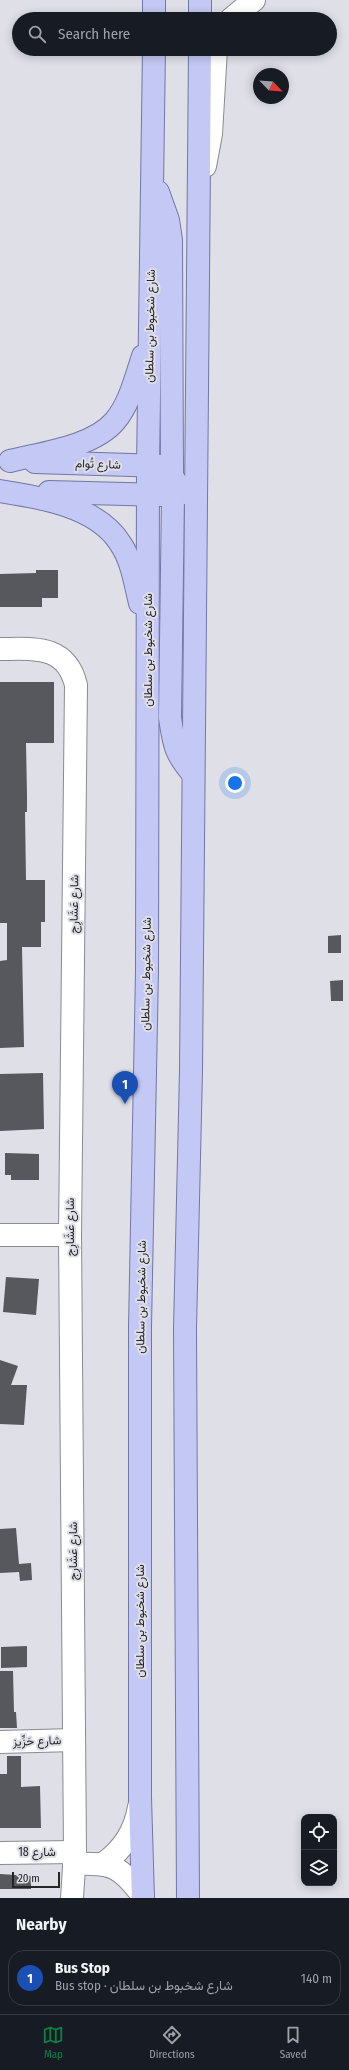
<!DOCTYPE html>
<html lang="en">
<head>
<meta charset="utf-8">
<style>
  body { margin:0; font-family:"Fira Sans Condensed",Vazirmatn,sans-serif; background:#242831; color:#f1f3f6 }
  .controls { position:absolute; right:12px; bottom:12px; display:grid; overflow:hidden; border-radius:8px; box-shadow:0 2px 10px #0003 }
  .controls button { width:36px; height:36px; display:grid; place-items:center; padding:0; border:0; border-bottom:1px solid #363941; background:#171b24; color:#f1f3f6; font:20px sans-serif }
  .compass { position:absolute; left:253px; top:68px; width:36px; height:36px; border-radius:50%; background:#171b24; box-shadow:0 2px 10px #0003; rotate:115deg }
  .scale { position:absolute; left:12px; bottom:10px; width:48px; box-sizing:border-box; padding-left:4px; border:2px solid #252528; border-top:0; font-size:11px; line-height:14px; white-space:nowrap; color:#252528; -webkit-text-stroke:3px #dedfe7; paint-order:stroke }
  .you { position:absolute; left:235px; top:783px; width:14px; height:14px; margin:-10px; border:3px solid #fff; border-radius:50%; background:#1a73e8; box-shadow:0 0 0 6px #1a73e833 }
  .badge { display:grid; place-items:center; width:26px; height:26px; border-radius:50%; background:#0b8043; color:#fff; font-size:13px; font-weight:700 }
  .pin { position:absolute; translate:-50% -33px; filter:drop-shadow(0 1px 2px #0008) }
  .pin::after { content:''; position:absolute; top:21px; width:14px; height:12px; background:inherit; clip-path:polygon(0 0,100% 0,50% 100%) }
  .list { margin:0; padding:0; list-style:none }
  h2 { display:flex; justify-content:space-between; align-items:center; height:52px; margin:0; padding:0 16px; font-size:17px }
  h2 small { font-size:13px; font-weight:400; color:#9ea1a6 }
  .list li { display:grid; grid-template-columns:26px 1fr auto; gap:12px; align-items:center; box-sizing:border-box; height:56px; margin:0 8px 8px; padding:0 8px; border:1px solid #363941; border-radius:16px }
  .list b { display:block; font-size:15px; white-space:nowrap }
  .list p { margin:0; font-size:13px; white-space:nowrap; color:#9ea1a6 }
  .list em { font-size:13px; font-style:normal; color:#9ea1a6 }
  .icon { flex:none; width:22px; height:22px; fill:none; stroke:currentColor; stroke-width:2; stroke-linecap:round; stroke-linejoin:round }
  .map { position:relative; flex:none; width:349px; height:1898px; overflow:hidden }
  .search { position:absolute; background:#171b24; box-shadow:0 2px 10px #0003; left:12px; right:12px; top:12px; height:44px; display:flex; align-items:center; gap:10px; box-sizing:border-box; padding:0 14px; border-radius:22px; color:#9ea1a6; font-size:15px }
  .sheet { height:116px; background:#171b24 }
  nav { display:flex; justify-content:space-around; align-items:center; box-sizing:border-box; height:56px; border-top:1px solid #363941; background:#171b24; font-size:11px; color:#9ea1a6 }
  nav a { display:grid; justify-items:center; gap:2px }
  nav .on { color:#0b8043 }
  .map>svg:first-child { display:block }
  .building { fill:#57585e }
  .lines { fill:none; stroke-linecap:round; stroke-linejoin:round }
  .minor-casing { stroke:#8a8b92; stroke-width:24 }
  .major-casing { stroke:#7277a7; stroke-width:24 }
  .minor { stroke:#fff; stroke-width:22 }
  .major { stroke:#c3c8f4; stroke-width:22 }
  .labels { text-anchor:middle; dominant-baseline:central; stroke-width:4; stroke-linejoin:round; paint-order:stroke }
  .street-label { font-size:12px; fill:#252528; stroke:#dedfe7 }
</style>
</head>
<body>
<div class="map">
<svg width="349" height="1898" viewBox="0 0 349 1898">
  <rect width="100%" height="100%" fill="#dedfe7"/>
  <g class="building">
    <path d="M 36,570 L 58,570 L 58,598 L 42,598 L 42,607 L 0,607 L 0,574 L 36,573 Z"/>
    <path d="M 0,682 L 54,682 L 54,743 L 26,743 L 27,795 L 27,812 L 25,812 L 26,880 L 45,880 L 45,922 L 41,922 L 41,947 L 22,947 L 24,1047 L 0,1048 L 0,961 L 7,960 L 7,923 L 0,923 Z"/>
    <path d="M 341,935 L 341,953 L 328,953 L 328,936 Z"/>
    <path d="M 343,980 L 343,1001 L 331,1001 L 330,981 Z"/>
    <path d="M 43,1073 L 44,1129 L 0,1131 L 0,1074 Z"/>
    <path d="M 5,1153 L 39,1154 L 39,1180 L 11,1180 L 11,1175 L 5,1175 Z"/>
    <path d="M 6,1277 L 39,1279 L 36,1315 L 3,1312 Z"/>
    <path d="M 0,1360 L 18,1366 L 11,1385 L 27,1385 L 24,1425 L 0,1424 Z"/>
    <path d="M 16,1528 L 19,1564 L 31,1563 L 32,1580 L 20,1581 L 19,1572 L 0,1573 L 0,1529 Z"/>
    <path d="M 27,1646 L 27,1667 L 1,1668 L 1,1647 Z"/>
    <path d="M 0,1671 L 13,1671 L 14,1712 L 16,1712 L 17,1728 L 0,1728 Z"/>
    <path d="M 7,1756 L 21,1756 L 21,1787 L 40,1786 L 41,1828 L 0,1828 L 0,1774 L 7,1774 Z"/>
    <path d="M 0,1874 L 31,1876 L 31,1889 L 0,1889 Z"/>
  </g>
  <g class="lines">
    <defs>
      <g id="minor">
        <path d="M 231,19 L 254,0"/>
        <path d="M 205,166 L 211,134 L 216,49"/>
        <path d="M 0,649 C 34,649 66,644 76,685 L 70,1235 L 75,1852 L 72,1898"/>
        <path d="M 0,1235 L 70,1235"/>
        <path d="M 0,1742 L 74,1740"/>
        <path d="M 0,1853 L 75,1852"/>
        <path d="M 104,1863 C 124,1849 135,1831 139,1807"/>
        <path d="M 74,1864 C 114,1863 118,1865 143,1896"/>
      </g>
      <g id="major">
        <path d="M 154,19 L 154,0"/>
        <path d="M 200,19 L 200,0"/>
        <path d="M 158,192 L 168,220 L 171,240 L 172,476 C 178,487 184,492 195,497"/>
        <path d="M 10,461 C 42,453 93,447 115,421 C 130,403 136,377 143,356"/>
        <path d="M 35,462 L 163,466"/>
        <path d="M 163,475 L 170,486 L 173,495 L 170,718 C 174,745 175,753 193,774"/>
        <path d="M 0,491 C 39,497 97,506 120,543 C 132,560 135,583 140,603"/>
        <path d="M 49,492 L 163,495"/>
        <path d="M 143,1898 L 140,1797 L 140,1327 L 147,971 L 148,466 L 154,49"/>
        <path d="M 188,1898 L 185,1329 L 191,1071 L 200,49"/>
      </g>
    </defs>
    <use href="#minor" class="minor-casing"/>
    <use href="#major" class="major-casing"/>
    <use href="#minor" class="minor"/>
    <use href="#major" class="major"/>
  </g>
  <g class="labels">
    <g class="street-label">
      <text transform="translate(150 326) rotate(-89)">شارع شخبوط بن سلطان</text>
      <text transform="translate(98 464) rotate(2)">شارع تُوام</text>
      <text transform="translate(148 650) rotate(-90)">شارع شخبوط بن سلطان</text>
      <text transform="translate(74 904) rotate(-89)">شارع عَشَارِج</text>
      <text transform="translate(146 974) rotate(-89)">شارع شخبوط بن سلطان</text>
      <text transform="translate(70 1227) rotate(-90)">شارع عَشَارِج</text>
      <text transform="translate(141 1297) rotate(-89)">شارع شخبوط بن سلطان</text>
      <text transform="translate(73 1551) rotate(-90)">شارع عَشَارِج</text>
      <text transform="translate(140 1621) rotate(-90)">شارع شخبوط بن سلطان</text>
      <text transform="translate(37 1741) rotate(-2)">شارع حَزِّيز</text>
      <text x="37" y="1852">شارع 18</text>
    </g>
  </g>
</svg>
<div class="controls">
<button><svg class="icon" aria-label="locate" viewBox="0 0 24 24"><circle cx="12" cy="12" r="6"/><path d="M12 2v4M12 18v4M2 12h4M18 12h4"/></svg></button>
<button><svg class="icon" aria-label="layers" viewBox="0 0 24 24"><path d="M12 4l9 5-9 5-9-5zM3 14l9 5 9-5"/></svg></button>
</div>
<svg class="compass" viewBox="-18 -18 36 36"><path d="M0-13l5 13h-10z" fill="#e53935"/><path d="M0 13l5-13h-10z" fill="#9ea1a6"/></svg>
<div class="scale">20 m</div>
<div class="you"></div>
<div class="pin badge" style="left:125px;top:1104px;background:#1a4fb4">1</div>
<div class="search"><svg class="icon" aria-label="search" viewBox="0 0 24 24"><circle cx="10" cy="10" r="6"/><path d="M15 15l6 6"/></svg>Search here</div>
</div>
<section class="sheet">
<h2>Nearby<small></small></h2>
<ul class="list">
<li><span class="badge" style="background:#1a4fb4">1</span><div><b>Bus Stop</b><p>Bus stop · شارع شخبوط بن سلطان</p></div><em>140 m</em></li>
</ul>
</section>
<nav>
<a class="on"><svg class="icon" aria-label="map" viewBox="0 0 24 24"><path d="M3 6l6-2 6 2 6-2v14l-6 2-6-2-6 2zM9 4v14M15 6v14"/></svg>Map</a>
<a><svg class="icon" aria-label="directions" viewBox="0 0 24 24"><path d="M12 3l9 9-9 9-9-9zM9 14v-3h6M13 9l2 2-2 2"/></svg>Directions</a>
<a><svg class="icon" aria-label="saved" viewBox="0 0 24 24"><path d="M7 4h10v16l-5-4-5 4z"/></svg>Saved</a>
</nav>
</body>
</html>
